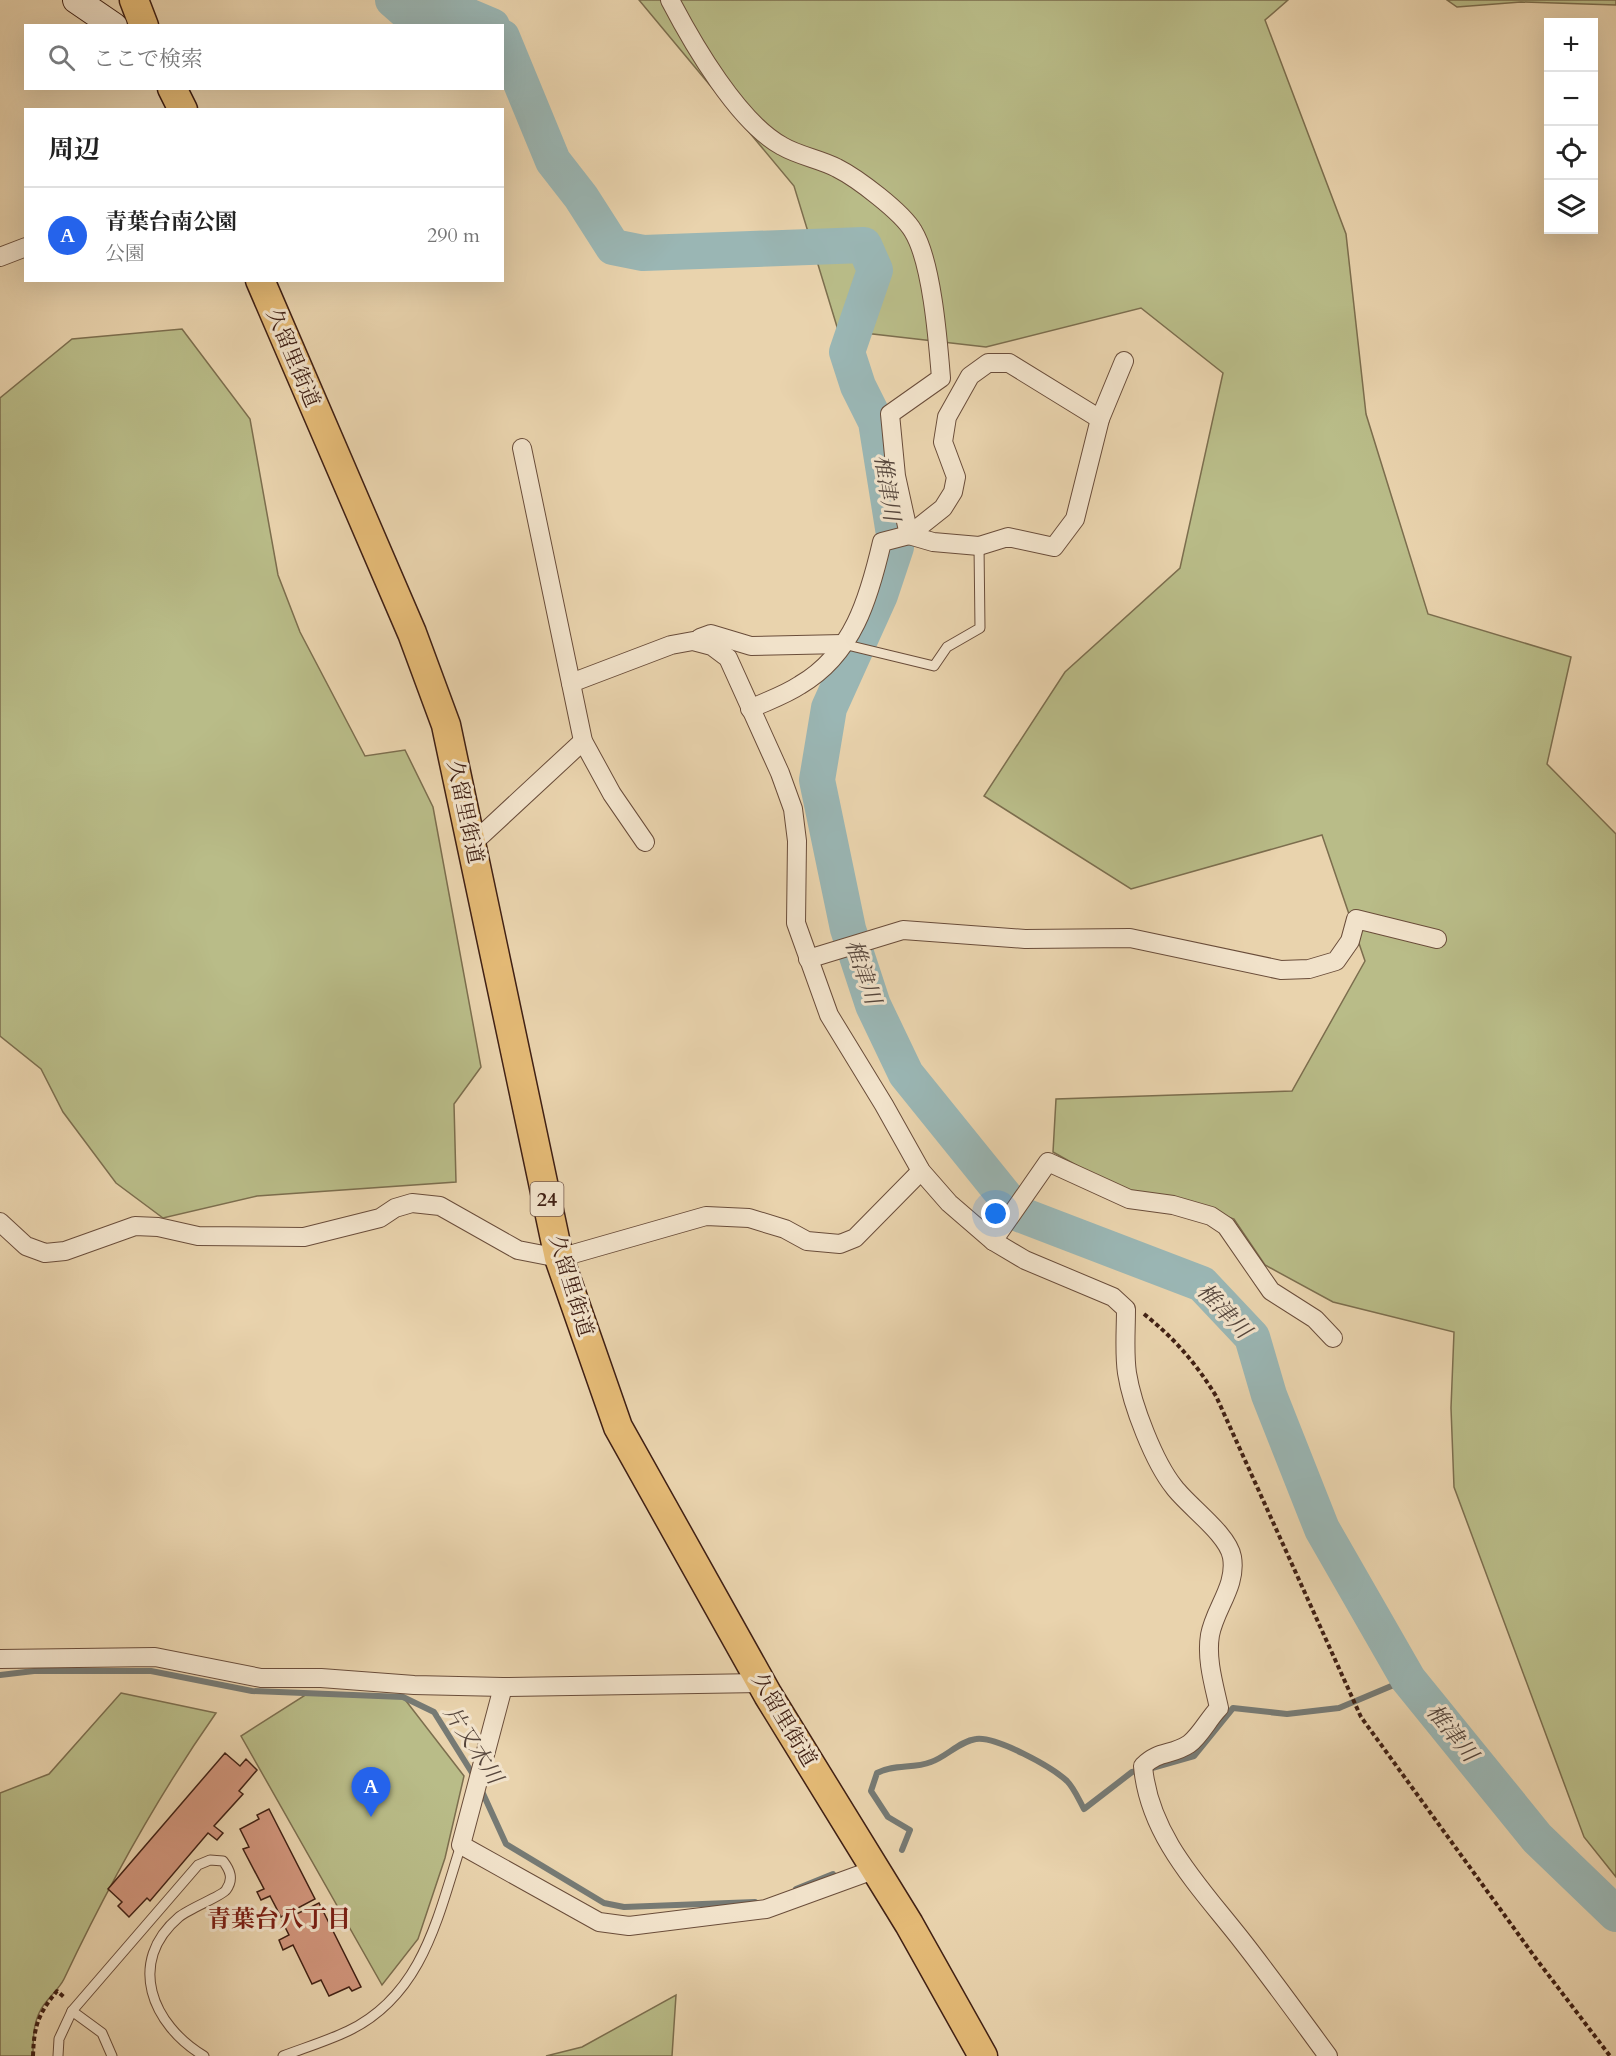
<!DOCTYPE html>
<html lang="ja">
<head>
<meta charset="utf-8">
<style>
  body { margin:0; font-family:Cardo,"Noto Serif JP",serif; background:#f2f2f2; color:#222 }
  .controls { position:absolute; right:18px; top:18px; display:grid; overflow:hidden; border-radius:0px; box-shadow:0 6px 24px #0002 }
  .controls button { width:54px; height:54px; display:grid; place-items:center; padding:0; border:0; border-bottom:2px solid #e0e0e0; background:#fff; color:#222; font:30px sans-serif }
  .you { position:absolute; left:996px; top:1214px; width:21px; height:21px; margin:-15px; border:4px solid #fff; border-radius:50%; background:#1a73e8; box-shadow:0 0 0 9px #1a73e833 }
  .badge { display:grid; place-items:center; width:39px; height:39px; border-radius:50%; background:#2563eb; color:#fff; font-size:20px; font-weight:700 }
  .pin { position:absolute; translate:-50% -50px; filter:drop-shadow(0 2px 3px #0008) }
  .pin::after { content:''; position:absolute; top:32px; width:21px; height:18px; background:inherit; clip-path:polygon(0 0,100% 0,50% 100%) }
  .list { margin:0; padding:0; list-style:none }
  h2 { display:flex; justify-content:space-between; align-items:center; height:78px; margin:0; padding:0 24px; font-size:26px }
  h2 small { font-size:20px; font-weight:400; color:#767676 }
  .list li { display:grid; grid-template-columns:39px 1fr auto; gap:18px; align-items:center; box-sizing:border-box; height:96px; padding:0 24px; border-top:2px solid #e0e0e0 }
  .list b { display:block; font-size:22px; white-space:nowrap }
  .list p { margin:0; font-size:20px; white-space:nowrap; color:#767676 }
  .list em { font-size:20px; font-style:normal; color:#767676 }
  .icon { flex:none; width:33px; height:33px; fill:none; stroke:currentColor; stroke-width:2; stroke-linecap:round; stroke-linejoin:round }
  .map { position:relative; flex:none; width:1616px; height:2056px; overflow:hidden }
  .search { position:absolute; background:#fff; box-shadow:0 6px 24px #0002; left:24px; top:24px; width:480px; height:66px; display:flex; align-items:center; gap:15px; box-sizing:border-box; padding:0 21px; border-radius:0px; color:#767676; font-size:22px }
  .panel { position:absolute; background:#fff; box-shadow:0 6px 24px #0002; left:24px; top:108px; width:480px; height:174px; border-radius:0px }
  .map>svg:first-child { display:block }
  .green { fill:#b9bc88; stroke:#7c6e4e; stroke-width:1.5 }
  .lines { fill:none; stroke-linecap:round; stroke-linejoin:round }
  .stream { stroke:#767a74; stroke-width:6 }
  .river { stroke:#9ab6b4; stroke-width:36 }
  .building { fill:#d2967d; stroke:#402014; stroke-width:1.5 }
  .service-casing { stroke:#6a4d3a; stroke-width:11 }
  .minor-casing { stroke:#6a4d3a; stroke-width:20 }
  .secondary-casing { stroke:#402014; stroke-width:28 }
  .primary-casing { stroke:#402014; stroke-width:31 }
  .path { stroke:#402014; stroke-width:4; stroke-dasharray:4.5 3; stroke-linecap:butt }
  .service { stroke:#f1e2ca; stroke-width:9 }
  .minor { stroke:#f1e2ca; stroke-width:18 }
  .secondary { stroke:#f1e2ca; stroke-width:26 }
  .primary { stroke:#e4ba76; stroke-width:28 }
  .labels { text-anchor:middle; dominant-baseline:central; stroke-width:6; stroke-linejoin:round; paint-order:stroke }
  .shield { fill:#f1e2ca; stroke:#755a4b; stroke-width:1.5 }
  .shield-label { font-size:20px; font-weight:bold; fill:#402014 }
  .street-label { font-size:21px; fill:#402014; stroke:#f1e2ca }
  .water-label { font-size:22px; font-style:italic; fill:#56463c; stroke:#f1e2ca }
  .quarter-label { font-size:24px; font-weight:bold; fill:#7a1f14; stroke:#f1e2ca }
</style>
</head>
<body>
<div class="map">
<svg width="1616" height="2056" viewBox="0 0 1616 2056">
  <rect width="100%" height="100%" fill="#e9d3ad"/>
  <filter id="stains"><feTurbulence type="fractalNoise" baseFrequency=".00333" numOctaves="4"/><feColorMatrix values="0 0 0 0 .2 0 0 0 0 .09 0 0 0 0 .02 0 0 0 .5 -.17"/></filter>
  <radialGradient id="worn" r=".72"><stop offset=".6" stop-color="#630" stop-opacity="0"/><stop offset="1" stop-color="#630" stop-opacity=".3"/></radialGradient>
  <g class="green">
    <path d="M 639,0 L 1288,0 L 1265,20 L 1346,234 L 1366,414 L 1428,614 L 1571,657 L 1547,764 L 1616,834 L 1616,1877 L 1584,1837 L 1454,1487 L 1451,1408 L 1454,1332 L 1333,1302 L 1265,1265 L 1234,1219 L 1178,1199 L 1120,1190 L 1053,1152 L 1056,1099 L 1292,1091 L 1365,961 L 1322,835 L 1131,889 L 984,796 L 1065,672 L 1180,568 L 1223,373 L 1141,308 L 986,347 L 838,330 L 794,186 Z"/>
    <path d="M 1447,0 L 1616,0 L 1616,5 L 1521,2 L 1457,7 Z"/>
    <path d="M 182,329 L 250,419 L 278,575 L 300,632 L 365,756 L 405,750 L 433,807 L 481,1067 L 454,1104 L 456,1182 L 257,1196 L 163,1218 L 116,1183 L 63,1112 L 41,1069 L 0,1036 L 0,398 L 72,339 Z"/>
    <path d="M 310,1692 L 403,1697 L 464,1776 L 445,1858 L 418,1939 L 382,1985 L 241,1736 Z"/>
    <path d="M 121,1693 L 216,1713 C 157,1797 108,1886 64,1979 C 58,1991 46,1999 40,2011 C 33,2024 33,2042 33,2056 L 0,2056 L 0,1793 L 49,1774 Z"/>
    <path d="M 676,1995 L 672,2056 L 546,2056 L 582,2047 Z"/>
  </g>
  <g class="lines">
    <g class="stream">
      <path d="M 0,1675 L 34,1671 L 151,1671 L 252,1691 L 403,1697 L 434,1712 L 474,1776"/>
      <path d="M 1152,1768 L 1194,1756 L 1233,1708 L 1287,1714 L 1339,1708 L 1408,1679"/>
      <path d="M 480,1787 L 506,1844 L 604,1903 L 624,1907 L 755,1902"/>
      <path d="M 902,1850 L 910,1830 L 888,1817 L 871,1791 L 877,1773 C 894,1764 913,1769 931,1762 C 946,1757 960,1741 976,1739 C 996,1736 1052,1767 1067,1781 C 1074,1788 1079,1800 1084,1809 L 1132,1772 L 1142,1770"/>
      <path d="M 796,1889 L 833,1874"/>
    </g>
    <g class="river">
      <path d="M 393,0 L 409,14 L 468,16 L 492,26"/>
      <path d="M 502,37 L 553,161 L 581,197 L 613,247 L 643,253 L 864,245 L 875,270 L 847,352 L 858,386 L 876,422 L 896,547 L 880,595 L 829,708 L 817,780 L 848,929 L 873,1005 L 906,1074 L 1019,1214 L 1202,1284 L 1252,1337 L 1269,1395 L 1322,1529 L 1408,1679 L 1537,1838 L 1616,1914"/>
    </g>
  </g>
  <g class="building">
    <path d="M 225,1753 L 240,1766 L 246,1759 L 257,1770 L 239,1791 L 243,1794 L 214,1826 L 223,1833 L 217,1840 L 208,1833 L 150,1901 L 147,1898 L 129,1917 L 118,1906 L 122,1902 L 108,1889 Z"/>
    <path d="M 269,1809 L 315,1899 L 281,1917 L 270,1896 L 261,1900 L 257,1892 L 264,1889 L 243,1849 L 249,1847 L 240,1829 L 259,1819 L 257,1815 Z"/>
    <path d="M 319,1903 L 361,1987 L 352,1991 L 349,1987 L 329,1996 L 321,1980 L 312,1984 L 293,1945 L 283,1950 L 279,1940 L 289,1935 L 282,1921 Z"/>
  </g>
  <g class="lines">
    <defs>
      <g id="service">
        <path d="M 843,644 L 934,666 L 947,647 L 980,628 L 979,546"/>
        <path d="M 72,2011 L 102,2033 L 112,2056"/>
        <path d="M 58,2056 L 59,2039 L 72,2011 L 198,1865 L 210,1860 L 223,1861 C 230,1870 234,1879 226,1890 C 222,1896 190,1908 179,1917 C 126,1962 152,2025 204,2056"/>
        <path d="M 283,2056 C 304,2048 327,2041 348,2031 C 423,1995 438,1916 461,1845"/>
      </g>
      <g id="minor">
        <path d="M 670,0 C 693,44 738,122 782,146 C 799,156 820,159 837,168 C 857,178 902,212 913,231 C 932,262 938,341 941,378 L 890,414 L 896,476 L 909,535 L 933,542 L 979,546 L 1008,537 L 1054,547 L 1075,519 L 1100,419 L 1124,361"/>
        <path d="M 0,257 L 26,247"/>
        <path d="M 522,448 L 583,741 L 612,794 L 645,842"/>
        <path d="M 700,638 L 711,634 L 751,646 L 843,644"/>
        <path d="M 571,683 L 671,645 L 693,641 L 712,646 L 728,658 L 780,773 L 793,809 L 797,841 L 796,923 L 829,1015 L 884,1105 L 921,1171 L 949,1203 L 993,1241 L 1025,1260 L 1113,1297 L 1126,1309 C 1126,1330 1124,1353 1127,1373 C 1132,1405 1154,1462 1174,1487 C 1188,1506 1228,1534 1232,1557 C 1237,1586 1215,1608 1210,1635 C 1206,1659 1214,1685 1219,1708 C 1209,1718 1200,1736 1189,1744 C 1171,1756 1159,1750 1143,1766 C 1149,1837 1201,1888 1243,1942 C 1272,1979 1300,2018 1328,2056"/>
        <path d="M 750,709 C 767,701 785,695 800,685 C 853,654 869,598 882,542 L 909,535 L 943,508 L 953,492 L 956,477 L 943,442 L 947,417 L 970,376 L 988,363 L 1009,363 L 1100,419"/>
        <path d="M 472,844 L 583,741"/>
        <path d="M 808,959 L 903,930 L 1025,939 L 1130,938 L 1281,970 L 1309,969 L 1336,961 L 1350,941 L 1356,919 L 1437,939"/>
        <path d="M 0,1222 L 26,1246 L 45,1253 L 65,1251 L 135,1226 L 158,1227 L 198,1236 L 304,1237 L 380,1218 L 395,1208 L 412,1203 L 440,1206 L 518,1250 L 559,1258 L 706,1216 L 749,1218 L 785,1229 L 807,1241 L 840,1244 L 855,1238 L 921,1171"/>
        <path d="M 993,1241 L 1048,1162 L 1129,1199 L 1173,1205 L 1211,1216 L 1226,1226 L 1271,1291 L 1315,1319 L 1333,1338"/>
        <path d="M 0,1659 L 155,1657 L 261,1678 L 321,1678 L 414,1685 L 503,1687 L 761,1683"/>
        <path d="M 503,1687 L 461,1845 L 599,1922 L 629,1926 L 766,1909 L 876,1869"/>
      </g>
      <path id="secondary" d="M 76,0 L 114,26"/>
      <g id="primary">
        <path d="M 134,0 L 144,26"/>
        <path d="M 172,88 L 183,110"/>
        <path d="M 260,280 L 412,633 L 446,725 L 559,1258 L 618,1427 L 768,1695 L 909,1924 L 983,2056"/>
      </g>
    </defs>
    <use href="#service" class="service-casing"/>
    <use href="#minor" class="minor-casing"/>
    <use href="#secondary" class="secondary-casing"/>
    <use href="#primary" class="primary-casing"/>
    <g class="path">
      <path d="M 1144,1314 C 1173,1337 1196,1363 1216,1396 L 1361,1717 L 1537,1960 L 1610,2056"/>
      <path d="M 33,2056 C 34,2026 38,2014 57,1991 L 65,1998"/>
    </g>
    <use href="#service" class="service"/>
    <use href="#minor" class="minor"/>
    <use href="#secondary" class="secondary"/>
    <use href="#primary" class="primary"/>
  </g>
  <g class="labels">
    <rect class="shield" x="530.5" y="1182" width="33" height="34" rx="4.5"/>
    <g class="shield-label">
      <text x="547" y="1199">24</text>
    </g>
    <g class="street-label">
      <text transform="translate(293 358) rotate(67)">久留里街道</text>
      <text transform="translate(465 812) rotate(78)">久留里街道</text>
      <text transform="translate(571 1286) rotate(73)">久留里街道</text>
      <text transform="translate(784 1720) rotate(59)">久留里街道</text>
    </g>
    <g class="water-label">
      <text transform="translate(887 488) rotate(81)">椎津川</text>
      <text transform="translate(863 972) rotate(71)">椎津川</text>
      <text transform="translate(1224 1311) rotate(46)">椎津川</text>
      <text transform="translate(1452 1733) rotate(51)">椎津川</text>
      <text transform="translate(473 1745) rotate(57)">片又木川</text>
    </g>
    <g class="quarter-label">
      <text x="279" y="1919">青葉台八丁目</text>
    </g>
  </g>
  <rect width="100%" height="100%" filter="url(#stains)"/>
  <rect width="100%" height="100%" fill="url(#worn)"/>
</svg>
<div class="controls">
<button>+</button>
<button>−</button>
<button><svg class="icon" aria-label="locate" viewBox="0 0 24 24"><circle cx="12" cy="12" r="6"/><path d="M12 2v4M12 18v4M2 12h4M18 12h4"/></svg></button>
<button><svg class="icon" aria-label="layers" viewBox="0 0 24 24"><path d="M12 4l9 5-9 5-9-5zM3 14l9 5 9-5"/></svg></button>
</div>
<div class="you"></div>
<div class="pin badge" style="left:371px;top:1817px">A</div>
<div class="search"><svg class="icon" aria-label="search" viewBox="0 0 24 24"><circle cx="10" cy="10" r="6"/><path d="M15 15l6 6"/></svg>ここで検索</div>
<section class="panel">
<h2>周辺<small></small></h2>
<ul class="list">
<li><span class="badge">A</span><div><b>青葉台南公園</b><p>公園</p></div><em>290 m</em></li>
</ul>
</section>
</div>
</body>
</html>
